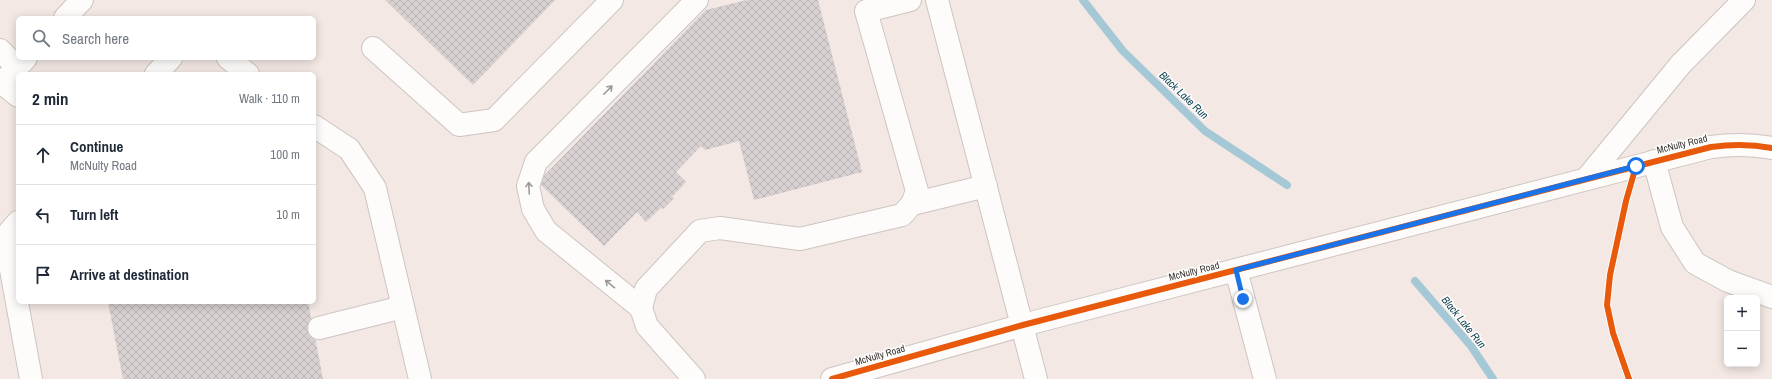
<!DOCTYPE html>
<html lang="en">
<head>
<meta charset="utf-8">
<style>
  body { margin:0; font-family:"Archivo Narrow",sans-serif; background:#f2f2f3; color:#1f2937 }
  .controls { position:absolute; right:12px; bottom:12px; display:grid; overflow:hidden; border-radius:6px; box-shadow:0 2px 10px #0003 }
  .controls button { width:36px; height:36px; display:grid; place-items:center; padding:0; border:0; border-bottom:1px solid #e0e1e3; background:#fff; color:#1f2937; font:20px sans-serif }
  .stop { position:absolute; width:12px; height:12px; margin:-9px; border:3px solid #1a73e8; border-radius:50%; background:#fff }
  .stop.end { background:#1a73e8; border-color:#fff; box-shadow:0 1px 4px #0008 }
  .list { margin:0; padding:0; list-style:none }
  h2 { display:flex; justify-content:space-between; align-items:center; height:52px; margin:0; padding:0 16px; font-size:17px }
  h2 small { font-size:13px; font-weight:400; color:#747a83 }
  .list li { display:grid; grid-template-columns:26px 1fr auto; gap:12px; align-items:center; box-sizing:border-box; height:60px; padding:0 16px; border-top:1px solid #e0e1e3 }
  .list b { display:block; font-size:15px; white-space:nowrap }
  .list p { margin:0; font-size:13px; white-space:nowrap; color:#747a83 }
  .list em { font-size:13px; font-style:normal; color:#747a83 }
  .icon { flex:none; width:22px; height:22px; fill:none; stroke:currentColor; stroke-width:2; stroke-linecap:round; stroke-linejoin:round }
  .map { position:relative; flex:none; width:1772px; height:379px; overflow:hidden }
  .search { position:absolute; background:#fff; box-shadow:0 2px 10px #0003; left:16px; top:16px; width:300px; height:44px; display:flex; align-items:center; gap:10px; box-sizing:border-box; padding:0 14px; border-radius:6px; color:#747a83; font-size:15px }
  .panel { position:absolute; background:#fff; box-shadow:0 2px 10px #0003; left:16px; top:72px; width:300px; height:232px; border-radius:6px }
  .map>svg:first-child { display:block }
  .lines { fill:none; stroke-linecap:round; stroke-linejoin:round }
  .stream { stroke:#a5c8d6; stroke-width:8 }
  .building { fill:url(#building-cross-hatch) }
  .minor-casing { stroke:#cdc5c1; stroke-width:24 }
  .minor { stroke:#fdfcfb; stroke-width:22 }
  .cycleway-casing { stroke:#fff; stroke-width:8 }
  .cycleway { stroke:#e8590c; stroke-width:6 }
  .oneway { stroke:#9c9895 }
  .route { stroke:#1a73e8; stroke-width:5 }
  .labels { text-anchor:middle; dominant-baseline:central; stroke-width:3; stroke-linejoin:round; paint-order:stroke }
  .street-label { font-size:10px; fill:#3a332f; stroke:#fff }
  .water-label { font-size:11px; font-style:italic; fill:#0d3f4f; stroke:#fff }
</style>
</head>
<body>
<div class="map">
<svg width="1772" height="379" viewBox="0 0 1772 379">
  <defs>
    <pattern id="building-cross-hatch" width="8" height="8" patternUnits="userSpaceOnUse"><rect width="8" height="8" fill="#d8d1d2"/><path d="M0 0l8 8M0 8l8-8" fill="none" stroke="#bab4b5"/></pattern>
  </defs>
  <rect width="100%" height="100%" fill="#f3e8e3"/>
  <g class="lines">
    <g class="stream">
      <path d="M 1083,0 L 1123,51 L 1205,131 L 1287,185"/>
      <path d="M 1415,281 L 1471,346 L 1493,379"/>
    </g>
  </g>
  <g class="building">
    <path d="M 385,0 L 555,0 L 473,85 Z"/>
    <path d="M 747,0 L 818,0 L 862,172 L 754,200 L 739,141 L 705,150 L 701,146 L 676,172 L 686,182 L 672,197 L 674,198 L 663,209 L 661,208 L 646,222 L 637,212 L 604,246 L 538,182 L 706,10 Z"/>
    <path d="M 108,302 L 308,302 L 323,379 L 123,379 Z"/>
  </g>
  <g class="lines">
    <defs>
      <g id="minor">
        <path d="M 937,0 L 1036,379"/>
        <path d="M 65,18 L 82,0"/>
        <path d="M 373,48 L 459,125 L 494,120 L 612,0"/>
        <path d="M 0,50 L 17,67"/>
        <path d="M 228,58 L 248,74"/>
        <path d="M 156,74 L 171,58"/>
        <path d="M 2,83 L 18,96"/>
        <path d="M 0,85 L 26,58"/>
        <path d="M 314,126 L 349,149 L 375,188 L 420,379"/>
        <path d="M 1654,161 L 1672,227 L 1695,263 L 1728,281 L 1772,297"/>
        <path d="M 1587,178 L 1681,64 L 1744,0"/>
        <path d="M 912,204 L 986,186"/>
        <path d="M 18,222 L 5,237 L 31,379"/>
        <path d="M 1236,270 L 1265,379"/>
        <path d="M 641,308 L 546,231 L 533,209 L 528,186 L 536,162 L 697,0"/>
        <path d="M 319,328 L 403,307"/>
        <path d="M 694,379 L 647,326 L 641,308 L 646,289 L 700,231 L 720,228 L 800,239 L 902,215 L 912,204 L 917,191 L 866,11 L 910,0"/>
        <path d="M 832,379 L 1023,325 L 1711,147 C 1732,144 1751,144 1772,148"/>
      </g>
    </defs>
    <use href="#minor" class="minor-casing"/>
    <use href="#minor" class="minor"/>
    <defs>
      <g id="cycleway">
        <path d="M 832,379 L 1023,325 L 1711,147 C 1732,144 1751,144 1772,148"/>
        <path d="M 1629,379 L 1613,333 L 1607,305 L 1610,275 L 1626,201 L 1636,166"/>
      </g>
    </defs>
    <use href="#cycleway" class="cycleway-casing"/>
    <use href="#cycleway" class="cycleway"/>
  </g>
  <defs><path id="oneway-shaft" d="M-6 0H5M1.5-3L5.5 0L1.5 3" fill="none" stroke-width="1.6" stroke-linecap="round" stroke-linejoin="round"/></defs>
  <g class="oneway">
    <use href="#oneway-shaft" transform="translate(608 90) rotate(-45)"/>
    <use href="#oneway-shaft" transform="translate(529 188) rotate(-93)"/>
    <use href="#oneway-shaft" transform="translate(610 284) rotate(-141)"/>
  </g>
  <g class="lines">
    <path class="route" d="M 1243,299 L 1236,270 L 1636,166"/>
  </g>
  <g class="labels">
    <g class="street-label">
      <text transform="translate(1682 144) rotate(-14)">McNulty Road</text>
      <text transform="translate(1194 271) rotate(-14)">McNulty Road</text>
      <text transform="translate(880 355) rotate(-16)">McNulty Road</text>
    </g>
    <g class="water-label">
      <text transform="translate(1184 95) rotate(44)">Black Lake Run</text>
      <text transform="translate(1464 322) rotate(51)">Black Lake Run</text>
    </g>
  </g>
</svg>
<div class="controls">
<button>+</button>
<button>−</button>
</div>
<div class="stop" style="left:1636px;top:166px"></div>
<div class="stop end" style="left:1243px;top:299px"></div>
<div class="search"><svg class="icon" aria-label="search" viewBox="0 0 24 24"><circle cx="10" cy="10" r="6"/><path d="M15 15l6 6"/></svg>Search here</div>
<section class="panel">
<h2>2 min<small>Walk · 110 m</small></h2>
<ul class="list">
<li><svg class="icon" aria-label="ahead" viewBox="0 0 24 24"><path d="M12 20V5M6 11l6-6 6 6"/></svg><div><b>Continue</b><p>McNulty Road</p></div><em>100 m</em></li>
<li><svg class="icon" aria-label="left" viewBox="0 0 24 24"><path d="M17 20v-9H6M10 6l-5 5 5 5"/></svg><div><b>Turn left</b></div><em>10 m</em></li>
<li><svg class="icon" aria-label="arrive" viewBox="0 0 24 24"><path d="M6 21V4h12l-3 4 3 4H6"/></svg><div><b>Arrive at destination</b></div></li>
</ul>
</section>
</div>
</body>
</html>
